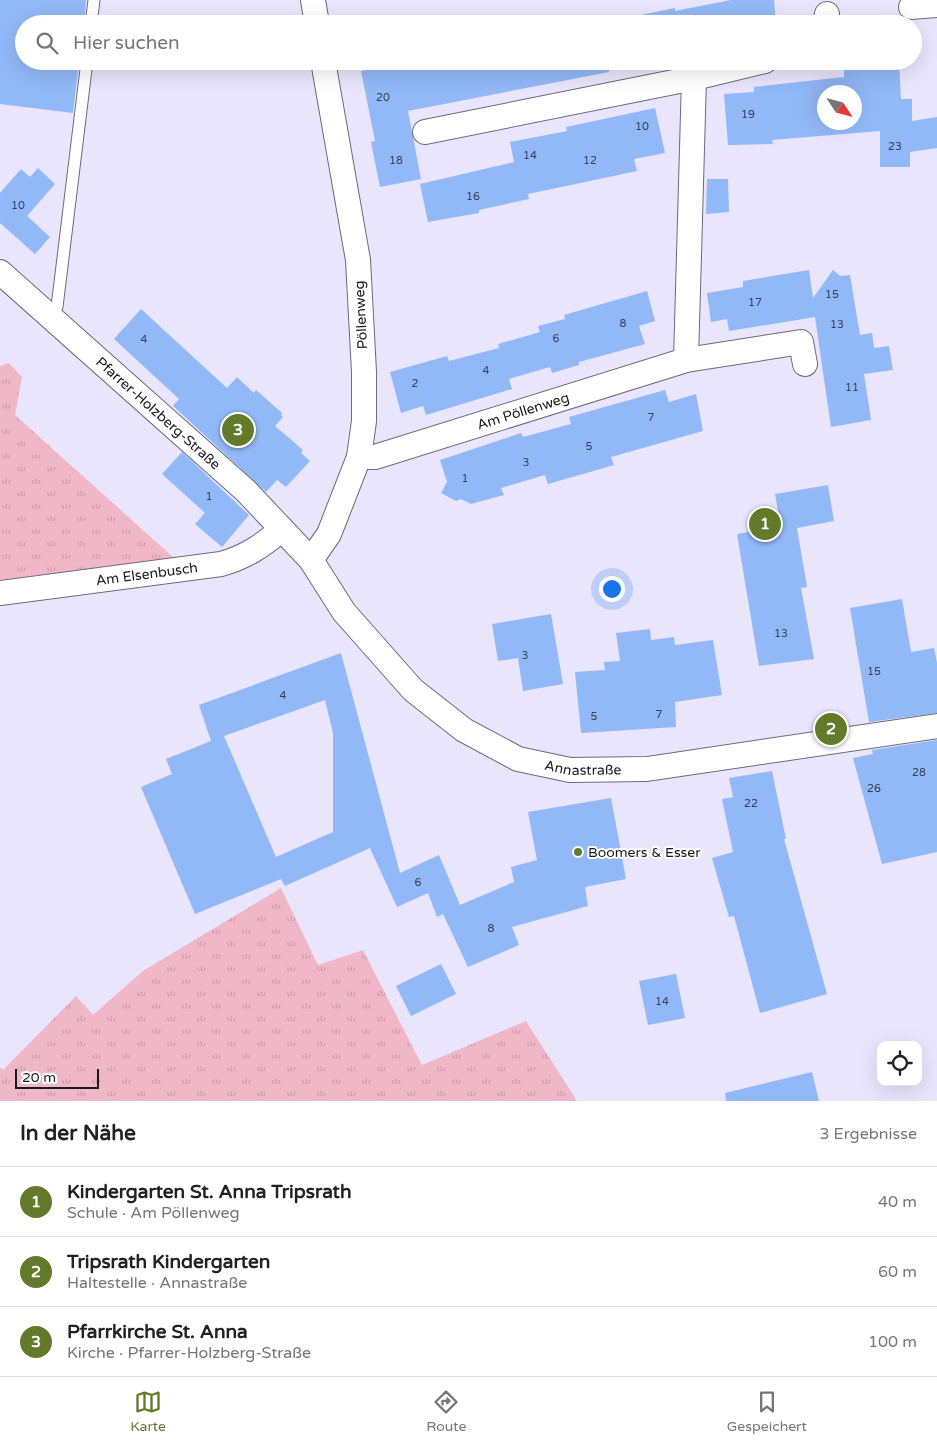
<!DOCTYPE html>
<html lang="de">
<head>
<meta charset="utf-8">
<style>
  body { margin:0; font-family:"Varela Round",sans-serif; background:#f2f2f2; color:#222 }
  .controls { position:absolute; right:15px; bottom:15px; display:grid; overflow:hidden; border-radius:10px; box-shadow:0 5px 20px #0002 }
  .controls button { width:45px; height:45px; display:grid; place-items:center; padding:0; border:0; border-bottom:1px solid #e0e0e0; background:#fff; color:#222; font:25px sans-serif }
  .compass { position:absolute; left:817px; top:85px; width:45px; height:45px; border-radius:50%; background:#fff; box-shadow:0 5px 20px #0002; rotate:126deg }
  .scale { position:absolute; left:15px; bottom:12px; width:84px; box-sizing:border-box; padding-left:5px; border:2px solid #191820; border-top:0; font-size:14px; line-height:18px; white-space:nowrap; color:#191820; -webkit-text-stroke:4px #fff; paint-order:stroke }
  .you { position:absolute; left:611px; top:588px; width:18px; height:18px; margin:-12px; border:4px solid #fff; border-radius:50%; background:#1a73e8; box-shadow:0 0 0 8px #1a73e833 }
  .badge { display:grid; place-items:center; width:32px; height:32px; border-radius:50%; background:#647a2b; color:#fff; font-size:16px; font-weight:700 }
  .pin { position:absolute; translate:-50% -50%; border:2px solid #fff; box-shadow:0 1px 5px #0006 }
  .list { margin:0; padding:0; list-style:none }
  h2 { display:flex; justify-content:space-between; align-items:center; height:65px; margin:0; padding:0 20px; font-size:21px }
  h2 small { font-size:16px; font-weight:400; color:#767676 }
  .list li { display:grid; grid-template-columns:32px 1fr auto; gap:15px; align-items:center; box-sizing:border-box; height:70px; padding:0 20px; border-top:1px solid #e0e0e0 }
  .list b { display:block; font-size:19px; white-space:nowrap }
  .list p { margin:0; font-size:16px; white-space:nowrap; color:#767676 }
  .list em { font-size:16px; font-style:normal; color:#767676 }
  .icon { flex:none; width:28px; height:28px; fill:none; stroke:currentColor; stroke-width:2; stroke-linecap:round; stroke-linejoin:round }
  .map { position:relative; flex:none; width:937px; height:1101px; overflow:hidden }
  .search { position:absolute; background:#fff; box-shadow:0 5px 20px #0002; left:15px; right:15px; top:15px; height:55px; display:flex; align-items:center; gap:12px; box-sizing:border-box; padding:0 18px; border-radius:28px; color:#767676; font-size:19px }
  .sheet { height:275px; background:#fff }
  nav { display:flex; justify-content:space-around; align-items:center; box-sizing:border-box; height:70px; border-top:1px solid #e0e0e0; background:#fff; font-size:14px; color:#767676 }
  nav a { display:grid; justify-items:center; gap:2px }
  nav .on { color:#647a2b }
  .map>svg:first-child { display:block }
  .grass { fill:url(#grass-tufts) }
  .building { fill:#91b8f7; fill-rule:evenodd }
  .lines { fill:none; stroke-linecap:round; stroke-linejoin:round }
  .lane-casing { stroke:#6d697d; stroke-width:13 }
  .street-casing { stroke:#6d697d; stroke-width:26 }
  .lane { stroke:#fff; stroke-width:11 }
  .street { stroke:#fff; stroke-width:24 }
  .poi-dot { fill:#647a2b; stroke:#fff; stroke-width:2 }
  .labels { text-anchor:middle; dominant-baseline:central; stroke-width:4; stroke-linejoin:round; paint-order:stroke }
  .number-label { font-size:11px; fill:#374056 }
  .street-label { font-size:14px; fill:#191820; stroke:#fff }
  .poi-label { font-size:14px; fill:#191820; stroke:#fff; text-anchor:start }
</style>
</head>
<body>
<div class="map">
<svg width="937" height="1101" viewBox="0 0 937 1101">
  <defs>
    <pattern id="grass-tufts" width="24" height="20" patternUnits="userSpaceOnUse" patternTransform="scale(1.25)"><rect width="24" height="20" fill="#f0b8c6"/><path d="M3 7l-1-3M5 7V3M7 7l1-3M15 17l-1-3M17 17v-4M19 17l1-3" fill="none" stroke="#cd9daa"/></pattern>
  </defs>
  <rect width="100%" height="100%" fill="#e9e5fc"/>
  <g class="grass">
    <path d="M 9,363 L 22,377 L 15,415 L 174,558 L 0,580 L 0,366 Z"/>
    <path d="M 281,888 L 318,965 L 363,950 L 422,1065 L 526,1021 L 577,1101 L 0,1101 L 0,1067 L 3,1070 L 76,996 L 93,1015 L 143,971 Z"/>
  </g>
  <g class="building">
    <path d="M 0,0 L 86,0 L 84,24 L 24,24 L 24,61 L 79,61 L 73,113 L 0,104 Z"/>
    <path d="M 731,0 L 774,0 L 776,24 L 596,24 L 675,8 L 675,11 Z"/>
    <path d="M 392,61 L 621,61 L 608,64 L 609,72 L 408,111 L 421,179 L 380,187 L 371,142 L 375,141 L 361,71 L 393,65 Z"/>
    <path d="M 844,61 L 899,61 L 901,99 L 912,99 L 912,121 L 937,117 L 937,148 L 910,152 L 910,167 L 880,167 L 880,131 L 772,140 L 773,144 L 728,145 L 724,94 L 754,92 L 754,87 L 844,77 ZM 824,92 L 854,92 L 854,122 L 824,122 Z"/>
    <path d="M 655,108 L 665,153 L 634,159 L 637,171 L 528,194 L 529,199 L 479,210 L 479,213 L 428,222 L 420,184 L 514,162 L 510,142 L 567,131 L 566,127 Z"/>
    <path d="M 38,168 L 55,184 L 27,216 L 50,237 L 35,254 L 0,223 L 0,193 L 21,169 L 30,177 Z"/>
    <path d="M 707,179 L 728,179 L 729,212 L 706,214 Z"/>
    <path d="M 809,270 L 813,298 L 833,270 L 840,276 L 850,275 L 860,335 L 872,333 L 874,348 L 889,346 L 893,370 L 864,374 L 871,420 L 831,427 L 815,317 L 729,331 L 727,319 L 711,322 L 707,293 L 743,287 L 743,281 Z"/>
    <path d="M 647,291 L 655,321 L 639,326 L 645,344 L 579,362 L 579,365 L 552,373 L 550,367 L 509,379 L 512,389 L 426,415 L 423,406 L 401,413 L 390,372 L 447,356 L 449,361 L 499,348 L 498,344 L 540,332 L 538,326 L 565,319 L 564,315 Z"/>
    <path d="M 141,309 L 227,388 L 237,377 L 254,393 L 256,390 L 282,413 L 281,415 L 283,417 L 275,426 L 303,450 L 301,453 L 310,461 L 286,487 L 277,480 L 266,492 L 173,406 L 179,399 L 114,339 Z"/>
    <path d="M 665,390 L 669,402 L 696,394 L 703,431 L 611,457 L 614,465 L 548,484 L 545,475 L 501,488 L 504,495 L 471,504 L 461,499 L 456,501 L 441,493 L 447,482 L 440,460 L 521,433 L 523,437 L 571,424 L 569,417 Z"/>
    <path d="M 182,452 L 249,515 L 222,547 L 195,524 L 205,513 L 162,474 Z"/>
    <path d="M 828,485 L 834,521 L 797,528 L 807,587 L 801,588 L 814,659 L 759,666 L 737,534 L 749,532 L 747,522 L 779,517 L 775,494 Z"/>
    <path d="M 902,599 L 911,652 L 934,648 L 937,663 L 937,713 L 869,722 L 850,608 Z"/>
    <path d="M 551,614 L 563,684 L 523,691 L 518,658 L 498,661 L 492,624 Z"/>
    <path d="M 650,629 L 651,640 L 674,637 L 675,645 L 713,640 L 722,695 L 675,702 L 676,727 L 581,733 L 575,672 L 605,670 L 604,662 L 620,661 L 616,633 Z"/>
    <path d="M 341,653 L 400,873 L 439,855 L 460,905 L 514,882 L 511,867 L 537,860 L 528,812 L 611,798 L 626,879 L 585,887 L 588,906 L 512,927 L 519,945 L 468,967 L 443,914 L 437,917 L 428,893 L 397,907 L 370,848 L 285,886 L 281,879 L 195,914 L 141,787 L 172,774 L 166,759 L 211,741 L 199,705 ZM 325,700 L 333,733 L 333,832 L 276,857 L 224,736 Z"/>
    <path d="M 937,740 L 937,852 L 882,864 L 853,758 L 873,754 L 872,750 Z"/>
    <path d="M 772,771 L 786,839 L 784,839 L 827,994 L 760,1013 L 734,916 L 729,917 L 712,858 L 733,852 L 722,799 L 733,797 L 729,778 Z"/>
    <path d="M 441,964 L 456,994 L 411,1016 L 396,986 Z"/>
    <path d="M 676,974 L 685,1018 L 648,1025 L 639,981 Z"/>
    <path d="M 812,1072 L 819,1101 L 726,1101 L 725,1093 Z"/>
  </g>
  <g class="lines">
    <defs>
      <g id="lane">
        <path d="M 91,24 L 94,0"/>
        <path d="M 49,317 L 57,307 L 87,61"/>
      </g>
      <g id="street">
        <path d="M 313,0 L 317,24"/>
        <path d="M 911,7 L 937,5"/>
        <path d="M 825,24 L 827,14"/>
        <path d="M 694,78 L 765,61"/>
        <path id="s1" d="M 0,272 L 246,491 L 311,560 L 344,612 L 413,690 L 464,730 L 518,759 L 570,770 L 647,769 L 937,726"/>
        <path d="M 686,360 L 801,342 L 805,364"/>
        <path id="s2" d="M 359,457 L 375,457 L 686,360 L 694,78 L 425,132"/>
        <path d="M 311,560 L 329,534 L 359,457 L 364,421 L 364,372 L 358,260 L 323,61"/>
        <path id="s3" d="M 0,593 L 221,564 C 246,557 262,546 282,529"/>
      </g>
    </defs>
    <use href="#lane" class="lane-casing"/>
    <use href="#street" class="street-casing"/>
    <use href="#lane" class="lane"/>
    <use href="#street" class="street"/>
  </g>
  <circle class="poi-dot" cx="578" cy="852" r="5"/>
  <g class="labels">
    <g class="number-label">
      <text x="383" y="97">20</text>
      <text x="748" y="114">19</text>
      <text x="642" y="126">10</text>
      <text x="895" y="146">23</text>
      <text x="530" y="155">14</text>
      <text x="396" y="160">18</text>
      <text x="590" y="160">12</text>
      <text x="473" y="196">16</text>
      <text x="18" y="205">10</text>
      <text x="832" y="294">15</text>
      <text x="755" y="302">17</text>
      <text x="623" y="323">8</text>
      <text x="837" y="324">13</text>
      <text x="556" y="338">6</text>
      <text x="144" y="339">4</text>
      <text x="486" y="370">4</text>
      <text x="415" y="383">2</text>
      <text x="852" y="387">11</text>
      <text x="651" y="417">7</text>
      <text x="589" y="446">5</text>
      <text x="526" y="462">3</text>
      <text x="465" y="478">1</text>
      <text x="209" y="496">1</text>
      <text x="781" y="633">13</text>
      <text x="525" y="655">3</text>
      <text x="874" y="671">15</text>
      <text x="283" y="695">4</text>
      <text x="659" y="714">7</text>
      <text x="594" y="716">5</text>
      <text x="919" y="772">28</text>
      <text x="874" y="788">26</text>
      <text x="751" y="803">22</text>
      <text x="418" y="882">6</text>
      <text x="491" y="928">8</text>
      <text x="662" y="1001">14</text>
    </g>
    <g class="street-label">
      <text transform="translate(361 315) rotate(-93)">Pöllenweg</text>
      <text stroke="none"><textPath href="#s2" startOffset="171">Am Pöllenweg</textPath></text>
      <text stroke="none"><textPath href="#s1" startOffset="212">Pfarrer-Holzberg-Straße</textPath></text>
      <text stroke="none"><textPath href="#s3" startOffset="148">Am Elsenbusch</textPath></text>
      <text stroke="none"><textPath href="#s1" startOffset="782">Annastraße</textPath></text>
    </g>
    <g class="poi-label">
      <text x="588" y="852">Boomers &amp; Esser</text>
    </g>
  </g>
</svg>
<div class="controls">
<button><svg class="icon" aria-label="locate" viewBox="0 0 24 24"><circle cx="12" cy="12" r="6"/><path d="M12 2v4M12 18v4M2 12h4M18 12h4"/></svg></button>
</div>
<svg class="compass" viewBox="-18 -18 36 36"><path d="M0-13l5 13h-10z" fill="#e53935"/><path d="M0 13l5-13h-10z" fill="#767676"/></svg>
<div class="scale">20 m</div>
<div class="you"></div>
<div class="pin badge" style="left:765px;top:524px">1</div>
<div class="pin badge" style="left:831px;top:729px">2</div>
<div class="pin badge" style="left:238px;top:430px">3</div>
<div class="search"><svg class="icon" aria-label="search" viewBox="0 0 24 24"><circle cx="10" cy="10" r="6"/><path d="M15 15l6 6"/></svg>Hier suchen</div>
</div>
<section class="sheet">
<h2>In der Nähe<small>3 Ergebnisse</small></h2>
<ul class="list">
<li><span class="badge">1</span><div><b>Kindergarten St. Anna Tripsrath</b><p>Schule · Am Pöllenweg</p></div><em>40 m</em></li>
<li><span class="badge">2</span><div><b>Tripsrath Kindergarten</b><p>Haltestelle · Annastraße</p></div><em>60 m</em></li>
<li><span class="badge">3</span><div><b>Pfarrkirche St. Anna</b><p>Kirche · Pfarrer-Holzberg-Straße</p></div><em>100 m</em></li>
</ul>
</section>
<nav>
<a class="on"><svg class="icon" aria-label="map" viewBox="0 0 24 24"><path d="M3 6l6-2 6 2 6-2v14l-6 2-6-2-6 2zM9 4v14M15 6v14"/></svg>Karte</a>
<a><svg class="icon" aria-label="directions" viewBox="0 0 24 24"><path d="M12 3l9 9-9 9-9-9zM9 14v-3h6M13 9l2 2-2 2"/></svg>Route</a>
<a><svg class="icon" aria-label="saved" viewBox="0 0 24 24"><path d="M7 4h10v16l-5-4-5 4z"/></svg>Gespeichert</a>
</nav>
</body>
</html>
